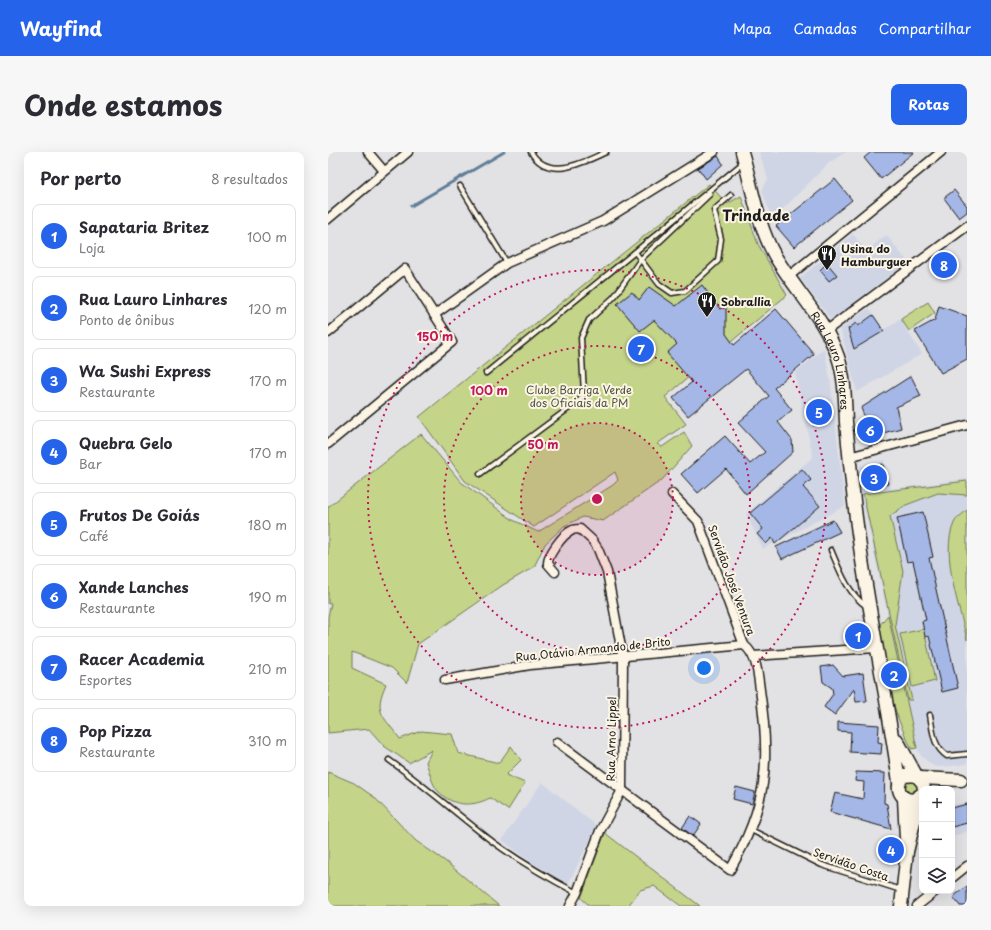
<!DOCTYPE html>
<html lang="pt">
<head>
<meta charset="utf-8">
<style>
  body { margin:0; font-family:"Playpen Sans",sans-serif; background:#f7f7f7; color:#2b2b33 }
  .controls { position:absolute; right:12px; bottom:12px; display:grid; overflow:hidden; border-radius:8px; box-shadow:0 4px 16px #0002 }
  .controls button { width:36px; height:36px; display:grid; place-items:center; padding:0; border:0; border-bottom:1px solid #e1e1e2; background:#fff; color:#2b2b33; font:20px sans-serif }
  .you { position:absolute; left:376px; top:516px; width:14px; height:14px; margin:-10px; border:3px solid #fff; border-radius:50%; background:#1a73e8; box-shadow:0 0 0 6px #1a73e833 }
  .badge { display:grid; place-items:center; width:26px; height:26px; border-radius:50%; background:#2563eb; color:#fff; font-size:13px; font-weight:700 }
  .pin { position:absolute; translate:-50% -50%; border:2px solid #fff; box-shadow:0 1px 4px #0006 }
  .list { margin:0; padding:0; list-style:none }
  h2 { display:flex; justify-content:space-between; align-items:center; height:52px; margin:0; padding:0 16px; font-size:17px }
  h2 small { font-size:13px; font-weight:400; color:#7c7c81 }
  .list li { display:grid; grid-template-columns:26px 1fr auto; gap:12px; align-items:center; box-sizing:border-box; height:64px; margin:0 8px 8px; padding:0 8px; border:1px solid #e1e1e2; border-radius:8px }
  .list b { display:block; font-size:15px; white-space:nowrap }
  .list p { margin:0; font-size:13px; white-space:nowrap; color:#7c7c81 }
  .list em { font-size:13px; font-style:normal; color:#7c7c81 }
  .icon { flex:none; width:22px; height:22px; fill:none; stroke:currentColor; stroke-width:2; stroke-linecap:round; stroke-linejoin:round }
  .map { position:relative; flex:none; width:639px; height:754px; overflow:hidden; border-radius:8px }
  header { display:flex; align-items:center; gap:24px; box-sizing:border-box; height:56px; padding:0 20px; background:#2563eb; color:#fff }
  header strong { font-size:19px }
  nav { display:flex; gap:22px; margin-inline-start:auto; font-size:14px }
  .intro { display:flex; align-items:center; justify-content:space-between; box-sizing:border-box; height:96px; padding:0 24px }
  h1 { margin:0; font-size:28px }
  .button { padding:10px 18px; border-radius:8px; background:#2563eb; color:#fff; font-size:14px; font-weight:700 }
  main { display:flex; gap:24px; padding:0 24px }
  aside { flex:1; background:#fff; border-radius:8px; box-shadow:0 4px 16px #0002 }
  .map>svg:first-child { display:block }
  .built { fill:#d0d5e5 }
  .green { fill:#c4d489; stroke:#707852 }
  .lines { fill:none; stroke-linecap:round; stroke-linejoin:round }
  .stream { stroke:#607e98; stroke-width:3 }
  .building { fill:#a5b7e6; stroke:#1c1c1c }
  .service-casing { stroke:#1c1c1c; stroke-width:7 }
  .minor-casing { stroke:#1c1c1c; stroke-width:11 }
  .secondary-casing { stroke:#1c1c1c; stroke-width:15 }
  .service { stroke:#fcf5e5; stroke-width:4 }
  .minor { stroke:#fcf5e5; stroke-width:8 }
  .secondary { stroke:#fcf5e5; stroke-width:12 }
  .ring { fill:none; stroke:#c2185b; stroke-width:2; stroke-dasharray:2 4 }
  .labels { text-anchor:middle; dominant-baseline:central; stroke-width:4; stroke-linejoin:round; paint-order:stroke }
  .poi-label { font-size:11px; font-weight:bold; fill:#1c1c1c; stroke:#fcf5e5; text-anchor:start }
  .street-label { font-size:11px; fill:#1c1c1c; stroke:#fcf5e5 }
  .park-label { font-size:11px; fill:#4e533d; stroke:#fcf5e5 }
  .district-label { font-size:15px; font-weight:bold; fill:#1c1c1c; stroke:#fcf5e5 }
  .centre { fill:#c2185b; stroke:#fcf5e5; stroke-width:2 }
  .ring-label { font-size:12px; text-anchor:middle; font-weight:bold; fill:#c2185b; stroke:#fcf5e5; stroke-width:4; stroke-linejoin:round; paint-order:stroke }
</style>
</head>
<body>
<header>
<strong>Wayfind</strong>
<nav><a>Mapa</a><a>Camadas</a><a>Compartilhar</a></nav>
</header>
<div class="intro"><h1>Onde estamos</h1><a class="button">Rotas</a></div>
<main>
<aside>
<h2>Por perto<small>8 resultados</small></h2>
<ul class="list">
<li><span class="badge">1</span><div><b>Sapataria Britez</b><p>Loja</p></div><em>100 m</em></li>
<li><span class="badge">2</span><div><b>Rua Lauro Linhares</b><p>Ponto de ônibus</p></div><em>120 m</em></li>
<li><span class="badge">3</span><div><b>Wa Sushi Express</b><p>Restaurante</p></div><em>170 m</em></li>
<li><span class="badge">4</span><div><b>Quebra Gelo</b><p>Bar</p></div><em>170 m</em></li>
<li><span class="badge">5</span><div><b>Frutos De Goiás</b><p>Café</p></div><em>180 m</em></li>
<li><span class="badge">6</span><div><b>Xande Lanches</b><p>Restaurante</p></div><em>190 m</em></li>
<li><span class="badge">7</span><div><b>Racer Academia</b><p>Esportes</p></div><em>210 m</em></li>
<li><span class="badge">8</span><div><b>Pop Pizza</b><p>Restaurante</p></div><em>310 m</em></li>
</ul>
</aside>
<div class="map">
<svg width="639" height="754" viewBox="0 0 639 754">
  <rect width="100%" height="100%" fill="#e2e2e5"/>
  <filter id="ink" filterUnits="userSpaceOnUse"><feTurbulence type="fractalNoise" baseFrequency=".025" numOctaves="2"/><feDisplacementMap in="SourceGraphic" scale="8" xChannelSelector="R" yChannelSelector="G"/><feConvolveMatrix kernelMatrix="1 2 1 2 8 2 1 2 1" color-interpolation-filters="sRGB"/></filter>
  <g filter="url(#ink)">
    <g class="built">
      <path d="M 431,0 L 518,0 L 501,11 L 444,68 L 434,38 L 440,27 Z"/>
      <path d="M 525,82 L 538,99 L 558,83 L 580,110 L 503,168 L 472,126 Z"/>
      <path d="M 541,156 L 556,178 L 572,167 L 594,202 L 529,240 L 512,177 Z"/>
      <path d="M 496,196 L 502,226 L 517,354 L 435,397 L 418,362 L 485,305 L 467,221 Z"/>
      <path d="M 556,308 L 563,337 L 639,327 L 639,612 L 612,615 L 605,614 L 593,604 L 589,596 L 533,341 L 532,314 Z"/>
      <path d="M 214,630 L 269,674 L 240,732 L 204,711 L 174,688 Z"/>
      <path d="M 639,650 L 639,680 L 624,684 L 624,653 Z"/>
    </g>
    <g class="green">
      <path d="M 381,32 L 399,52 L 413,44 L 430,92 L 459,143 L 337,245 L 358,272 L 329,292 L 334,295 L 356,280 L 364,294 L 334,328 L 275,369 L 255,365 L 236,374 L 217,392 L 206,415 L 175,433 L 90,492 L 79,531 L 64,516 L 24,500 L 24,516 L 58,532 C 45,561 55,563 72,587 L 93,579 L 124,582 L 130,601 L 171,611 L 183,594 L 193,608 L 178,623 L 197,631 L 180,658 L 162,646 C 144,655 125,655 110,639 C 104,633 101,618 98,610 L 104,598 L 81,611 L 56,594 L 41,577 L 0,581 L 0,465 L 3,451 L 0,452 L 0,355 L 93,282 L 133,330 L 185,368 L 210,380 L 285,333 L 290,328 L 287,320 L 206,375 L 137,329 L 91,265 Z"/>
      <path d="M 600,150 L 607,161 L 581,179 L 573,167 Z"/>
      <path d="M 639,329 L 639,343 L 610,341 L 578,353 L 562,364 L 575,419 L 567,473 L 584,548 L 580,548 L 535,342 Z"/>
      <path d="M 639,358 L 639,488 C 632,456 612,402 626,371 C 628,366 635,362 639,358 Z"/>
      <path d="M 560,463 L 589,596 L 584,597 C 563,559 557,518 549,476 Z"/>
      <path d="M 596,477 L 607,529 L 584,535 L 572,482 Z"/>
      <path d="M 0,620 L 26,631 L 46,645 L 88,689 L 117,709 L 171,754 L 0,754 Z"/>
      <path d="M 579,628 L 586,628 L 591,635 L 588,642 L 580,643 L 575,636 Z"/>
      <path d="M 277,681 L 372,754 L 353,754 L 326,734 L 312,738 L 300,754 L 262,754 L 253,746 Z"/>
    </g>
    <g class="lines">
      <path class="stream" d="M 83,54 L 176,0"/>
    </g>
    <g class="building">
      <path d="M 543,0 L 586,0 L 553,27 L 536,6 Z"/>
      <path d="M 390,4 L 395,12 L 378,27 L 370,16 Z"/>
      <path d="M 507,27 L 524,48 L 466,95 L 448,74 Z"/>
      <path d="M 626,38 L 639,54 L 639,60 L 631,66 L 616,46 Z"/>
      <path d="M 499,111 L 509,123 L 501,129 L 492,118 Z"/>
      <path d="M 374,133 L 392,157 L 398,154 L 398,182 L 406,193 L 448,157 L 486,202 L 446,236 L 464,258 L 450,270 L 464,288 L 465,300 L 418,342 L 398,317 L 370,341 L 353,322 L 397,284 L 422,312 L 437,300 L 410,271 L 441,244 L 418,217 L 360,264 L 345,246 L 364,230 L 339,201 L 349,192 L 326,168 L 312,179 L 289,152 L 304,140 L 311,148 L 321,135 L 348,154 Z"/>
      <path d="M 611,154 L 639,164 L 639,207 L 613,221 L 587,179 L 607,168 Z"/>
      <path d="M 545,163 L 556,179 L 526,197 L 520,177 L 528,171 L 530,174 Z"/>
      <path d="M 583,224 L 593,244 L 568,255 L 573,276 L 538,286 L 535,273 L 539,271 L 533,256 Z"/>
      <path d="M 555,312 L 560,332 L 545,336 L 540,316 Z"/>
      <path d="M 474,317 L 483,328 L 475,335 L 492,354 L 447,392 L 444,386 L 438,392 L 429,382 L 435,377 L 422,361 Z"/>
      <path d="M 595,360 L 605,405 L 601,406 L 630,536 L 614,540 L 601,484 L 597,485 L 594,469 L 598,468 L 585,409 L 579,410 L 569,366 Z"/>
      <path d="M 505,368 L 512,380 L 454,407 L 448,395 Z"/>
      <path d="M 535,476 L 538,490 L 524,492 L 521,479 Z"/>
      <path d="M 505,513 L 515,524 L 535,521 L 539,549 L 528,550 L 526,537 L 507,563 L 496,555 L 505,542 L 504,536 L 495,530 L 493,515 Z"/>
      <path d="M 510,570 L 551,573 L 550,590 L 554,591 L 553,602 L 522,600 L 523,580 L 510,579 Z"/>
      <path d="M 528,620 L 557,621 L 556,651 L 559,652 L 563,677 L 502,660 L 507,641 L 535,647 L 536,630 L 527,629 Z"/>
      <path d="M 408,635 L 427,640 L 424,652 L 405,647 Z"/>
      <path d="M 639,652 L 639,671 L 624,675 L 624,656 Z"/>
      <path d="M 362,664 L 373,672 L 365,684 L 354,676 Z"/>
      <path d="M 559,689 L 569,692 L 567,697 L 572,698 L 571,706 L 563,705 L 565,700 L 557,698 Z"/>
      <path d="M 639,734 L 639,754 L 632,754 L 625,745 Z"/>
    </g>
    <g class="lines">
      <defs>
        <g id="service">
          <path d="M 203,0 C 220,29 255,11 278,0"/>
          <path d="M 132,34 L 179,111"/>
          <path d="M 307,100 L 331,132 L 344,141 L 357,139 L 390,109 L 393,87 L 386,58 L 403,43"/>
          <path d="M 158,221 L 307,100 L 416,10"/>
          <path d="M 152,322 L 252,248 L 256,242 L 253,186 L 261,168 L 286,145 L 313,107 L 382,42"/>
          <path d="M 503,398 C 512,419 519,440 538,454"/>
          <path d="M 602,563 C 605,579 605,595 619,604 L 639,602"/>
          <path d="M 61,608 C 97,634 130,663 165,690 C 191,709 220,726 249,741"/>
          <path d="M 423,678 L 494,713 L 573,738"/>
        </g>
        <g id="minor">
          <path d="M 40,0 L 56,19"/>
          <path d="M 0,67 L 80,0"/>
          <path d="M 460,125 L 613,0"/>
          <path d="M 106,163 L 179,111 L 275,69 L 386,0"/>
          <path d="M 498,179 L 639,74"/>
          <path d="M 0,181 L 77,117 L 124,190 L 0,292"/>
          <path d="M 521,305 L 639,273"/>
          <path d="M 227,420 L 220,412 C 219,404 235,382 243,379 C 245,377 249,377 252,377 L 264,388 L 270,397 L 279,420 L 295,506 L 294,638 L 272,679 L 249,741 L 242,754"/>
          <path d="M 425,504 L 548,496"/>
          <path d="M 117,528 L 202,513 L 416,493"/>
          <path d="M 229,590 L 402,718 C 439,654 443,611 432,538 C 430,523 429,503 416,493 L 370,369 L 344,342"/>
          <path d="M 624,726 L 639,714"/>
          <path d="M 589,754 L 608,739"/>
        </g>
        <g id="secondary">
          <path id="s1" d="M 414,0 C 424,34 429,72 447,104 C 467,138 497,167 510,205 C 517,225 517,249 518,270 C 521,302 524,334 528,366 C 539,454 559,542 571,630"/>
          <path d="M 569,588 L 588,623"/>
          <path d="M 592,626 L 633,628"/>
          <path d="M 594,642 L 585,648 C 571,648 566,633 576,624 L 588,623 L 595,631 L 596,637"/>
          <path d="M 576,646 L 578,687"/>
          <path d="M 573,754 L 579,700 L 586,670 L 589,647"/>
        </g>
      </defs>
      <use href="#service" class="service-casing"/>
      <use href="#minor" class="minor-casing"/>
      <use href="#secondary" class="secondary-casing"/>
      <use href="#service" class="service"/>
      <use href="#minor" class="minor"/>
      <use href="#secondary" class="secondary"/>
    </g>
  </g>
  <circle cx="269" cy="347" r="76" fill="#c2185b" fill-opacity=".12"/>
  <g class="ring">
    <circle cx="269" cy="347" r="76"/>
    <circle cx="269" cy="347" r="153"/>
    <circle cx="269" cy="347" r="229"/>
  </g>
  <defs>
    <symbol id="restaurant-pin" viewBox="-11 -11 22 30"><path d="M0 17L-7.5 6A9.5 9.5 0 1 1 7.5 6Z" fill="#1c1c1c" stroke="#fcf5e5"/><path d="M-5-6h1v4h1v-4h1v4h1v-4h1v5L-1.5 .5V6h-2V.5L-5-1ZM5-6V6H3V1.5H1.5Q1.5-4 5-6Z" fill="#fff"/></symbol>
  </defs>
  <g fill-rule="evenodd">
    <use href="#restaurant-pin" x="488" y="91" width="22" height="30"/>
    <use href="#restaurant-pin" x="368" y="138" width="22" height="30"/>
  </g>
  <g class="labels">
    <g class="poi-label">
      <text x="513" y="96">Usina do<tspan x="513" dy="13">Hamburguer</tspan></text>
      <text x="393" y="149">Sobrallia</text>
    </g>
    <g class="street-label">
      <text stroke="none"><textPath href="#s1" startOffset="230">Rua Lauro Linhares</textPath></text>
      <text transform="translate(404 428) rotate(70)">Servidão José Ventura</text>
      <text transform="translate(265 497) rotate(-6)">Rua Otávio Armando de Brito</text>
      <text transform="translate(283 587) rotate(-89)">Rua Arno Lippel</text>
      <text transform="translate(523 712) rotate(19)">Servidão Costa</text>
    </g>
    <g class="park-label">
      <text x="251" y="237">Clube Barriga Verde<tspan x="251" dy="13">dos Oficiais da PM</tspan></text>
    </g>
    <g class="district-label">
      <text x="428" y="62">Trindade</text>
    </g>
  </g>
  <circle cx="269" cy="347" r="6" class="centre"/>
  <g class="ring-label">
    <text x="107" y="189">150 m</text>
    <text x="161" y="243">100 m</text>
    <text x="215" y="297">50 m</text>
  </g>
</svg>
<div class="controls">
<button>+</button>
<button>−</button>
<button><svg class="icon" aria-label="layers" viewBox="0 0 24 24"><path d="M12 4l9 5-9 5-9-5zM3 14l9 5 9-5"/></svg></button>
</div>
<div class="you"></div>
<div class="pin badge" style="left:530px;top:484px">1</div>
<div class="pin badge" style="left:566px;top:523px">2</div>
<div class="pin badge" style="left:546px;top:326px">3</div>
<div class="pin badge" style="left:563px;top:698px">4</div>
<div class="pin badge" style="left:491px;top:260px">5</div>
<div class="pin badge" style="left:542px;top:278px">6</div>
<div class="pin badge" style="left:313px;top:197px">7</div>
<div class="pin badge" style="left:616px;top:113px">8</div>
</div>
</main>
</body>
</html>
